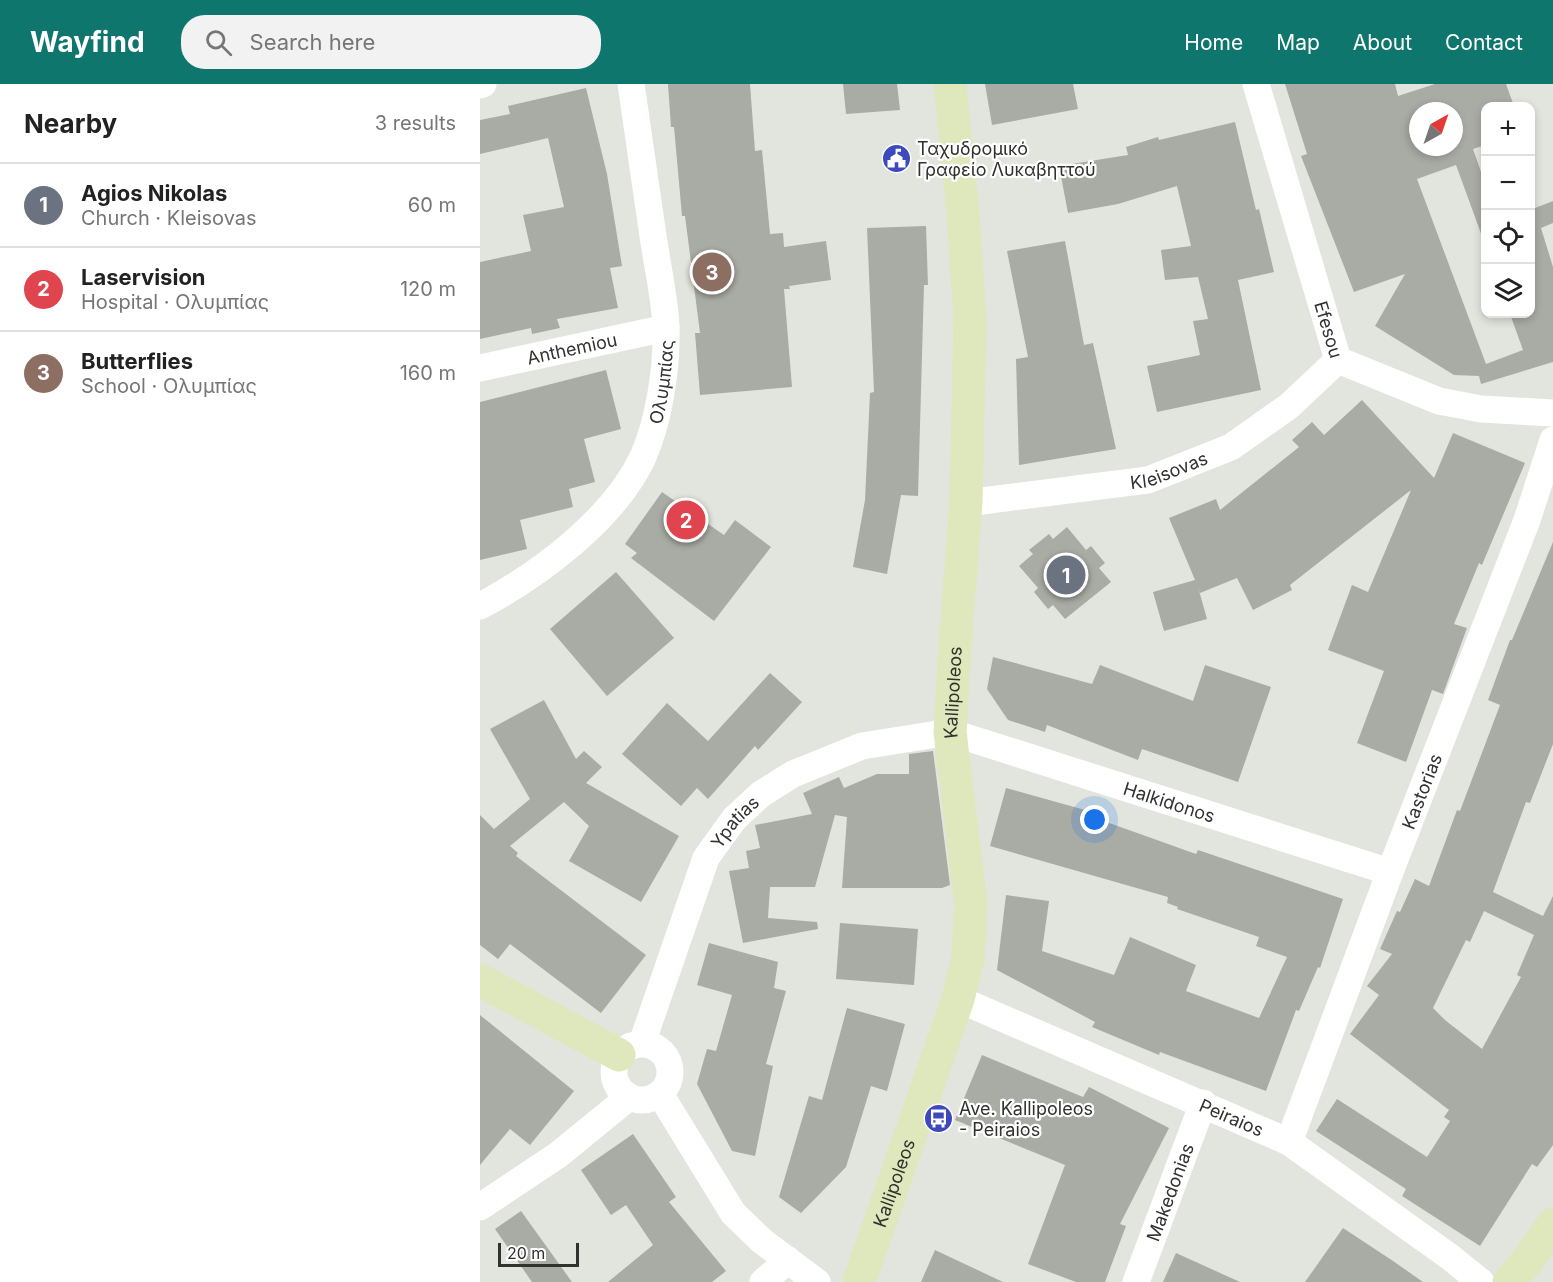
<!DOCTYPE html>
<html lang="en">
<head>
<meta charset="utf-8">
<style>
  body { margin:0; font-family:Inter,sans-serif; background:#f2f2f2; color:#222 }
  .controls { position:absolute; right:18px; top:18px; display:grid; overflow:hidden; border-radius:12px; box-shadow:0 3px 9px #0003 }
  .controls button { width:54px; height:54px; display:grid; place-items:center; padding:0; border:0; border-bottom:2px solid #e0e0e0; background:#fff; color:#222; font:30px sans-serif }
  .compass { position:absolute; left:929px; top:18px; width:54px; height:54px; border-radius:50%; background:#fff; box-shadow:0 3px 9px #0003; rotate:40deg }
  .scale { position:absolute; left:18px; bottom:15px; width:81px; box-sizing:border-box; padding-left:6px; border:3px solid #31322f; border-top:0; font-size:16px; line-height:21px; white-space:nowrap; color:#31322f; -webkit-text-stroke:4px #fff; paint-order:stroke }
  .you { position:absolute; left:615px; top:736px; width:21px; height:21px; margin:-15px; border:4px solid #fff; border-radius:50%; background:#1a73e8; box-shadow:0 0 0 9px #1a73e833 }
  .badge { display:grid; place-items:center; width:39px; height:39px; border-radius:50%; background:#0f766e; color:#fff; font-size:20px; font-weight:700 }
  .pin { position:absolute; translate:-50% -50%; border:3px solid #fff; box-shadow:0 2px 6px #0006 }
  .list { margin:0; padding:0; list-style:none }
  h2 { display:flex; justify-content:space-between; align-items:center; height:78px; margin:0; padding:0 24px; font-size:26px }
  h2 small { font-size:20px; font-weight:400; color:#767676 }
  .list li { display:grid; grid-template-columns:39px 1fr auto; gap:18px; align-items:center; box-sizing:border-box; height:84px; padding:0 24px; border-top:2px solid #e0e0e0 }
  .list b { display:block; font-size:22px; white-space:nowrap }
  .list p { margin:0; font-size:20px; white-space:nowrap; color:#767676 }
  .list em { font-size:20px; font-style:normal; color:#767676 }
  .icon { flex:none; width:33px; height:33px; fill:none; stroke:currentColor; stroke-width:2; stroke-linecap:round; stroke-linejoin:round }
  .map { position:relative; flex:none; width:1073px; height:1198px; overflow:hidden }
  header { display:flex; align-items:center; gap:36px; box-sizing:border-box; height:84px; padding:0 30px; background:#0f766e; color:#fff }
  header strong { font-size:28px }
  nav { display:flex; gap:33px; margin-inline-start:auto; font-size:21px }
  .search { width:420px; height:54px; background:#f2f2f2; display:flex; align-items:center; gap:15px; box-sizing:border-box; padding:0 21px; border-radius:24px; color:#767676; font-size:22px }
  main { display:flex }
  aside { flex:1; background:#fff }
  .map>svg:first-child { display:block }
  .building { fill:#a9aca4; fill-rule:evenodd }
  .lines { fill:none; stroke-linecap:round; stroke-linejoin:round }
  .street { stroke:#fff; stroke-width:27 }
  .secondary { stroke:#dfe7bc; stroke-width:33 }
  .labels { text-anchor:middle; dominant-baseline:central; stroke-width:4.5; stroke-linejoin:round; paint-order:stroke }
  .poi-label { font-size:18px; fill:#31322f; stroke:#fff; text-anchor:start }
  .street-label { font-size:18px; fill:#31322f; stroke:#fff }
</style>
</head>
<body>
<header>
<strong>Wayfind</strong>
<div class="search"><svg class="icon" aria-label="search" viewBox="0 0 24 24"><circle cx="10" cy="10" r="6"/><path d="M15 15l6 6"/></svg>Search here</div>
<nav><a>Home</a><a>Map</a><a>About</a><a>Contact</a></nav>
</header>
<main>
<aside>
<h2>Nearby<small>3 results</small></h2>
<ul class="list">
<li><span class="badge" style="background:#6b7280">1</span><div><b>Agios Nikolas</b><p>Church · Kleisovas</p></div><em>60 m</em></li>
<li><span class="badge" style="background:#e0444e">2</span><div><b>Laservision</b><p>Hospital · Ολυμπίας</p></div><em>120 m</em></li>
<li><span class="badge" style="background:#8d6e63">3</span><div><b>Butterflies</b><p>School · Ολυμπίας</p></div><em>160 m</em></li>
</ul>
</aside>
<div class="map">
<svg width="1073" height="1198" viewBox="0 0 1073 1198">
  <rect width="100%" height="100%" fill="#e2e5dd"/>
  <g class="building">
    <path d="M 188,0 L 270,0 L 275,67 L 282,66 L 290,150 L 303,149 L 304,163 L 346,157 L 351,196 L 309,202 L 310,205 L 304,205 L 312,303 L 220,311 L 215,249 L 220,249 L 205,132 L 202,132 L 194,43 L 191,43 Z"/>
    <path d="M 363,0 L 417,0 L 420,26 L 366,30 Z"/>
    <path d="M 505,0 L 593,0 L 598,25 L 512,41 Z"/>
    <path d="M 805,0 L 915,0 L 918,12 L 955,0 L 1026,0 L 1034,22 L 1005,22 L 1005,61 L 993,65 L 1005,99 L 1005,154 L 1003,155 L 976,81 L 937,95 L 1006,280 L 1043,266 L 1030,230 L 1050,230 L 1050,126 L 1073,117 L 1073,139 L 1061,144 L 1073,183 L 1073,278 L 1001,300 L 999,292 L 974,291 L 895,242 L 925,190 L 874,208 L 821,72 L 827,70 ZM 938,27 L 974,27 L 974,63 L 938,63 Z"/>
    <path d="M 106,4 L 127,90 L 142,182 L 130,184 L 138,224 L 77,235 L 80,244 L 52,250 L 51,244 L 0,255 L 0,178 L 51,167 L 43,131 L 84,123 L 68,54 L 0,70 L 0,36 L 30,30 L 28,22 Z"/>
    <path d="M 755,38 L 776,126 L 779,125 L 794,188 L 758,196 L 781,306 L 677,328 L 667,282 L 720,271 L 713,237 L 728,235 L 718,193 L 685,196 L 681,166 L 711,162 L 697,102 L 638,120 L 588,129 L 579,82 L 648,71 L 646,63 L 678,53 L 679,56 Z"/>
    <path d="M 446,142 L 448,201 L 444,201 L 438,412 L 421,411 L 407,490 L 373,483 L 385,416 L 390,309 L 394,308 L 387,144 Z"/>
    <path d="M 585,157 L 604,261 L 613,259 L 636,365 L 539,381 L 536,275 L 548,273 L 527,167 Z"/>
    <path d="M 126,286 L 141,345 L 104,355 L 115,398 L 89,405 L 93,423 L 40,436 L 47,465 L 0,476 L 0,318 Z"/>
    <path d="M 882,316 L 954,394 L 973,349 L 1045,379 L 1002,481 L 999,479 L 974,540 L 987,544 L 963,610 L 952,606 L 926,678 L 877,659 L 904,587 L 848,566 L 872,501 L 888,508 L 931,406 L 810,501 L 812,506 L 773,526 L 757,494 L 720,509 L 718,503 L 727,535 L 684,547 L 673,508 L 715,496 L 689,434 L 736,415 L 740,426 L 819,363 L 812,356 L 832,338 L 844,351 Z"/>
    <path d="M 182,408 L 244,451 L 255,436 L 291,463 L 234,537 L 151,474 L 157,469 L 145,460 Z"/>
    <path d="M 587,443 L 606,466 L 611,462 L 625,479 L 619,484 L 631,498 L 585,535 L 573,521 L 568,525 L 554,508 L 558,504 L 539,482 L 553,470 L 549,466 L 569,450 L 573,455 Z"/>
    <path d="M 1073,458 L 1073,660 L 1050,719 L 1046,718 L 1013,808 L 1063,832 L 1073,812 L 1073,1061 L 1057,1083 L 1052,1080 L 1000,1162 L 922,1112 L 926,1105 L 836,1047 L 857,1015 L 947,1073 L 970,1037 L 964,1033 L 969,1026 L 870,950 L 899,911 L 887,902 L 912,870 L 900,865 L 917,827 L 920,828 L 935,795 L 949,802 L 977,726 L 980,727 L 1020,621 L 1008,616 L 1030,556 L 1032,556 ZM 1004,827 L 1054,851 L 1037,891 L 1041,893 L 1002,965 L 965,936 L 953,924 L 986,856 L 990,858 Z"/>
    <path d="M 136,488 L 194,554 L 127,612 L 70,545 Z"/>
    <path d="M 513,573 L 612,600 L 620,581 L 713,617 L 725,581 L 791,603 L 758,698 L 662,665 L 658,676 L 567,641 L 565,648 L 528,636 L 507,605 Z"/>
    <path d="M 290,589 L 322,618 L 278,666 L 275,662 L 228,715 L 217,704 L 201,722 L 142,670 L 187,619 L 228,657 Z"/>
    <path d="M 64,616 L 96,675 L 104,667 L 122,683 L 106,699 L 199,752 L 161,818 L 89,777 L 109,742 L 84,718 L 30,762 L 38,769 L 36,772 L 166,871 L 121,929 L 30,860 L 18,875 L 0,861 L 0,731 L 14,745 L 50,715 L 10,645 Z"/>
    <path d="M 453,667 L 470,801 L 462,804 L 362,804 L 367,733 L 355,731 L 335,803 L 290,803 L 288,834 L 337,838 L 338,845 L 263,859 L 249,787 L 269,784 L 266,767 L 280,764 L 275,741 L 332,730 L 323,709 L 359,693 L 364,704 L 397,690 L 429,690 L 429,670 Z"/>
    <path d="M 526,704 L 605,726 L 604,730 L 716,770 L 718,766 L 863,815 L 840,884 L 838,883 L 819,927 L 816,926 L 786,1007 L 680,968 L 679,971 L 612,943 L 615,938 L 517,886 L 526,811 L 569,817 L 562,867 L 634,891 L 650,853 L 716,881 L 706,907 L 779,934 L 807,873 L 776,862 L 779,853 L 697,825 L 698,823 L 687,819 L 688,813 L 510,762 Z"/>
    <path d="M 360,839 L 438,845 L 434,901 L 356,895 Z"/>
    <path d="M 229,859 L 298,878 L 294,904 L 306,907 L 286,980 L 293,982 L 275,1072 L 252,1067 L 217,1000 L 227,965 L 236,967 L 252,911 L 217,901 Z"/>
    <path d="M 367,924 L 425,940 L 407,1007 L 391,1002 L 366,1083 L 321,1129 L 299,1113 L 329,1012 L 342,1016 Z"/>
    <path d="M 0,931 L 94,1007 L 50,1061 L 30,1045 L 0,1081 Z"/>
    <path d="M 502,971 L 603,1013 L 609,1003 L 689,1044 L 640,1140 L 646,1142 L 625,1198 L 596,1198 L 548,1180 L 585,1081 L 475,1036 Z"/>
    <path d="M 153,1050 L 196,1113 L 189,1118 L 246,1187 L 232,1198 L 128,1198 L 173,1161 L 146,1121 L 131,1131 L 101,1086 Z"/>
    <path d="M 41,1127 L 92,1198 L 52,1198 L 15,1145 Z"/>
    <path d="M 863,1144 L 913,1177 L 943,1198 L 825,1198 Z"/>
    <path d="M 455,1166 L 523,1198 L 441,1198 Z"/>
    <path d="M 696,1169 L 760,1198 L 683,1198 Z"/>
  </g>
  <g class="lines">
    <g class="street">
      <path id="s1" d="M 776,0 L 858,276"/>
      <path d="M 0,1 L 3,0"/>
      <path d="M 858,276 L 959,317 L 1001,325 L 1073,329"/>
      <path id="s2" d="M 0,284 L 186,244"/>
      <path id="s3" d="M 486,419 L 668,396 L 751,363 L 809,322 L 858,276"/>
      <path id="s4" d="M 0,522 C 59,491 134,435 163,373 C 179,337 187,284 186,244 C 185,213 176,176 172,145 C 165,96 158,48 151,0"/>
      <path id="s5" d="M 478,915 L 809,1058 L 970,1173 L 1001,1198"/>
      <path id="s6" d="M 162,959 L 226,774 L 254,735 L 281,710 L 313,690 L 382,662 L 470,648 L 910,788"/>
      <circle cx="162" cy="988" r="28"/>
      <path d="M 180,1010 L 253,1129 L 282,1157 L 337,1198"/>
      <path id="s7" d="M 809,1058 L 910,788 L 1047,436 L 1073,356"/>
      <path d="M 0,1123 L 78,1071 L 149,1013"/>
      <path d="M 283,1198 L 308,1176"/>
      <path id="s8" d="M 656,1198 L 723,1019"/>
    </g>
    <g class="secondary">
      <path d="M 0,896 L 139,971"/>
      <path id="s9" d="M 379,1198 L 478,915 L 488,874 L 491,821 L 470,648 L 475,561 L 486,419 L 490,234 L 483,130 L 470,0"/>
      <path d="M 1029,1198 L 1047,1178 L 1073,1140"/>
    </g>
  </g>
  <defs>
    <symbol id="civic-disc" viewBox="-11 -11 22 22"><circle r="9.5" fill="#3e49bd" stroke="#fff"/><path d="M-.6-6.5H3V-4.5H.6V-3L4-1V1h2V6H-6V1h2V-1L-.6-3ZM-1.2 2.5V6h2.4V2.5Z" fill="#fff"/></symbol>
    <symbol id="bus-disc" viewBox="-11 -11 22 22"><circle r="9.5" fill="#3e49bd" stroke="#fff"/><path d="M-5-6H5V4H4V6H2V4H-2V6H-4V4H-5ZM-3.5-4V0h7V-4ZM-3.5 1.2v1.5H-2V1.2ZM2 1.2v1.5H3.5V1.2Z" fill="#fff"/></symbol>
  </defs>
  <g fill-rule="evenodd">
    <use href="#civic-disc" x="400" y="58" width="33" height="33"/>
    <use href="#bus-disc" x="442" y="1018" width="33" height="33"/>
  </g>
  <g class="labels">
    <g class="poi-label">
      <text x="437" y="64">Ταχυδρομικό<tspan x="437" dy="21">Γραφείο Λυκαβηττού</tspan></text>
      <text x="479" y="1024">Ave. Kallipoleos<tspan x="479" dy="21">- Peiraios</tspan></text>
    </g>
    <g class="street-label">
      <text stroke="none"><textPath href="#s1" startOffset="256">Efesou</textPath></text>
      <text stroke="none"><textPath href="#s2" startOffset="94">Anthemiou</textPath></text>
      <text stroke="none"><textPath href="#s4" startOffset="302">Ολυμπίας</textPath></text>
      <text stroke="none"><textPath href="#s3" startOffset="206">Kleisovas</textPath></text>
      <text stroke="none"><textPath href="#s9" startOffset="609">Kallipoleos</textPath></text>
      <text stroke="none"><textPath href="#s7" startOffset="375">Kastorias</textPath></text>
      <text stroke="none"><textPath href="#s6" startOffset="712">Halkidonos</textPath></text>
      <text stroke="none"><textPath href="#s6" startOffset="242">Ypatias</textPath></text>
      <text stroke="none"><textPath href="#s5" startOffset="298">Peiraios</textPath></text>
      <text stroke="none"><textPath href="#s9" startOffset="105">Kallipoleos</textPath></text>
      <text stroke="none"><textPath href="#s8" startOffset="96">Makedonias</textPath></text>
    </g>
  </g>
</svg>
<div class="controls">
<button>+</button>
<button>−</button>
<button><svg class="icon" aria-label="locate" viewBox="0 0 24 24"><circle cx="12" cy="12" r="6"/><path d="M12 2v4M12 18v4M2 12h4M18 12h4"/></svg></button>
<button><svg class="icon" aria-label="layers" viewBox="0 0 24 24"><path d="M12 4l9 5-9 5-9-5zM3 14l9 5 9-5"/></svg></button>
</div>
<svg class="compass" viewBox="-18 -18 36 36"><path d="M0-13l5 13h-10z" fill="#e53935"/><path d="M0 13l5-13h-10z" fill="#767676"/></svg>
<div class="scale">20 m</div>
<div class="you"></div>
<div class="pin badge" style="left:586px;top:491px;background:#6b7280">1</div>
<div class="pin badge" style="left:206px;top:436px;background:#e0444e">2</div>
<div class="pin badge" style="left:232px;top:188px;background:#8d6e63">3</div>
</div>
</main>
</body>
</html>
